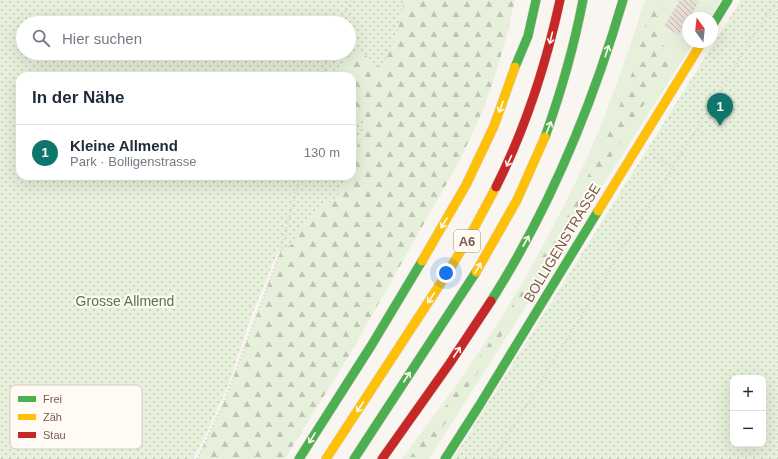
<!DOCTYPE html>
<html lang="de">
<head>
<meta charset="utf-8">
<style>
  body { margin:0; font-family:Helvetica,sans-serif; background:#f2f2f3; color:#1f2937 }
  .controls { position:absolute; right:12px; bottom:12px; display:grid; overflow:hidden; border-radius:8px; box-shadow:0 4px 16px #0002 }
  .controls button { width:36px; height:36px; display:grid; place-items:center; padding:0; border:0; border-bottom:1px solid #e0e1e3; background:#fff; color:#1f2937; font:20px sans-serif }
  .compass { position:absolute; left:682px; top:12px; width:36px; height:36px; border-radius:50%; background:#fff; box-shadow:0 4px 16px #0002; rotate:345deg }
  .you { position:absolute; left:446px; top:273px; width:14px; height:14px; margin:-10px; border:3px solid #fff; border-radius:50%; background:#1a73e8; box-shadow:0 0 0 6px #1a73e833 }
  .badge { display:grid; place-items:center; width:26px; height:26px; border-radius:50%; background:#0f766e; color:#fff; font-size:13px; font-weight:700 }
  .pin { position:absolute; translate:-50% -33px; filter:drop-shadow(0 1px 2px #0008) }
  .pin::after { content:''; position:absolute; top:21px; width:14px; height:12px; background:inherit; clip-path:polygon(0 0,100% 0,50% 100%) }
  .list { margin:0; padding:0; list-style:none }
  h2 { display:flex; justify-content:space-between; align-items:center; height:52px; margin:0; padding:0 16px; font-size:17px }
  h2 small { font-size:13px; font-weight:400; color:#747a83 }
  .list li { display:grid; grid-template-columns:26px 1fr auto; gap:12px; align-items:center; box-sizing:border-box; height:56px; padding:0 16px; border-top:1px solid #e0e1e3 }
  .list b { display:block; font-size:15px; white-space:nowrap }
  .list p { margin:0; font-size:13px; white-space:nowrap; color:#747a83 }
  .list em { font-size:13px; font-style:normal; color:#747a83 }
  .icon { flex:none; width:22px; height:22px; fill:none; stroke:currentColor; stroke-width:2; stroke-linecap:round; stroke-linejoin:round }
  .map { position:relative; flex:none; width:778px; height:459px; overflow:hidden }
  .search { position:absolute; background:#fff; box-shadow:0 4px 16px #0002; left:16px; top:16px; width:340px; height:44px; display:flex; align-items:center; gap:10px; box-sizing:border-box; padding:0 14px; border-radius:22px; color:#747a83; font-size:15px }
  .panel { position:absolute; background:#fff; box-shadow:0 4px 16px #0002; left:16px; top:72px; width:340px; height:108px; border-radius:12px }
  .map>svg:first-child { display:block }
  .green { fill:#e7f0db }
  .forest { fill:url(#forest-firs) }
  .park { fill:url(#park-dots); fill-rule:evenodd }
  .building { fill:url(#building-back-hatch) }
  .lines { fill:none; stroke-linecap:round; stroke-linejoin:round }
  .fast-casing { stroke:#d9d2cb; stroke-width:10 }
  .slow-casing { stroke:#d9d2cb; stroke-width:10 }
  .jam-casing { stroke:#d9d2cb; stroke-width:10 }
  .path { stroke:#dcd5d0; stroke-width:2.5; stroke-dasharray:1 3; stroke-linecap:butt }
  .fast { stroke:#4caf50; stroke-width:9 }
  .slow { stroke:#ffc107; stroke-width:9 }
  .jam { stroke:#c62828; stroke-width:9 }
  .oneway { stroke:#fffaf3 }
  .labels { text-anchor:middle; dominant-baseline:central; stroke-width:4; stroke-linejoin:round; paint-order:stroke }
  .shield { fill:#fffaf3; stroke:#a28b7f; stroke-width:1 }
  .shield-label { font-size:13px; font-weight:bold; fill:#7a5c4d }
  .street-label { font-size:14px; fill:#7a5c4d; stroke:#fffaf3 }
  .park-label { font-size:14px; fill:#537a41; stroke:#fffaf3 }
  .key { fill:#fffaf3; stroke:#d7cbc1; stroke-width:1 }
  .key-label { font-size:11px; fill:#7a5c4d }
</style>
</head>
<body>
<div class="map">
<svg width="778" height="459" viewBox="0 0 778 459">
  <defs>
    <pattern id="forest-firs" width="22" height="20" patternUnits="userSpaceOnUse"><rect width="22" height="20" fill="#e7f0db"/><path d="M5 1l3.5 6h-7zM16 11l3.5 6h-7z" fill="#c0c6b4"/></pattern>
    <pattern id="park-dots" width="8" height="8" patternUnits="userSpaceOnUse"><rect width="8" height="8" fill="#e7f0db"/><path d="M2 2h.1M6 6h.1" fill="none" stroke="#c0c6b4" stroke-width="1.8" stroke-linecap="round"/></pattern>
    <pattern id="building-back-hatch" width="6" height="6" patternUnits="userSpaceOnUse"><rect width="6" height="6" fill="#e6ded7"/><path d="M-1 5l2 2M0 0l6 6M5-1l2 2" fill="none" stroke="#bfb7b1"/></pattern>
  </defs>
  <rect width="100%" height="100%" fill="#f9f5f0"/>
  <path class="green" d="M 645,0 L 721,0 L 710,18 L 688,18 L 688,42 L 694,42 L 429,459 L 402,459 C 425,427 449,396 471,364 C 510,307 545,245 575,183 C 604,125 625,62 645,0 Z"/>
  <g class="forest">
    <path d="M 403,0 L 515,0 L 505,42 L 493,82 L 483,110 L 459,162 L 351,352 L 285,459 L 197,459 L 224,402 L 281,250 L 294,243 C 298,229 307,217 319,208 C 324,204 331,203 335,198 C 341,192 343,184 346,176 L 352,176 L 352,159 L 366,122 L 354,124 L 352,126 L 352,76 L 342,76 L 341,72 L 343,59 L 353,53 L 365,54 L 376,66 L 402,10 Z"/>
    <path d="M 652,0 L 664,0 L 657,26 L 669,64 L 495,346 L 422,459 L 409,459 L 490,342 L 571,210 L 610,131 L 634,68 Z"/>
  </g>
  <g class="park">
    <path d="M 0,0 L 403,0 C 402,24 393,46 382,67 L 376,66 L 365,54 L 353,53 L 343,59 L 341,72 L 342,76 L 20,76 L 20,176 L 346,176 C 343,184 341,192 335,198 C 331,203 324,204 319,208 C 307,217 298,229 294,243 L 277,253 L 251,317 L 228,385 L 212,421 L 193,459 L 0,459 ZM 23,23 L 349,23 L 349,53 L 23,53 Z"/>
    <path d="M 741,0 L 778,0 L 778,459 L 453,459 ZM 733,378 L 763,378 L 763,444 L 733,444 Z"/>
    <path d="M 355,118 L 366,121 L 352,159 L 352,126 Z"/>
  </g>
  <path class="building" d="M 680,0 L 695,0 L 699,2 L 689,18 L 688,18 L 688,20 L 679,35 L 664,26 Z"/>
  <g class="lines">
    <defs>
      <g id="fast">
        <path d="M 712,26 L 728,0"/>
        <path d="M 515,67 L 528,36 L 536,0"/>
        <path d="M 545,137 C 561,92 574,47 583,0"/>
        <path d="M 491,301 C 550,208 592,106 623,0"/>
        <path d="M 299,459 L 371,346 L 422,261"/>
        <path d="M 354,459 L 476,272"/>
        <path d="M 445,459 L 479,406 L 598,211"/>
      </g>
      <g id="slow">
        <path d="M 598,211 L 702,42"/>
        <path d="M 422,261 L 466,185 L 494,126 L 515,67"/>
        <path d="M 476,272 L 517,200 L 545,137"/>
        <path d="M 326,459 L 448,272 L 472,232 L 496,187"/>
      </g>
      <g id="jam">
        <path d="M 496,187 C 526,127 546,65 560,0"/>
        <path d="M 382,459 L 450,363 L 491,301"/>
      </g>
    </defs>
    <use href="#fast" class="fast-casing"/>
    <use href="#slow" class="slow-casing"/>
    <use href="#jam" class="jam-casing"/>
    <g class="path">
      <path d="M 339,23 L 351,0"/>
      <path d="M 322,76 L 328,53"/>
      <path d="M 652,154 L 673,167"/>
      <path d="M 197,459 L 224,402 L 281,250 L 300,176"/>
      <path d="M 493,459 L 776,0"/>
    </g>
    <use href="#fast" class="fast"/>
    <use href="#slow" class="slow"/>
    <use href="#jam" class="jam"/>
  </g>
  <defs><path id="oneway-shaft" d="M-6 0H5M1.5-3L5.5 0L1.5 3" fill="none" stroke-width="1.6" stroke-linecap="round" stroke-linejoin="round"/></defs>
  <g class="oneway">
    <use href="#oneway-shaft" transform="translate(551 38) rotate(104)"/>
    <use href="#oneway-shaft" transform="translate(607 51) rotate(-72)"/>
    <use href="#oneway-shaft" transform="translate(501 107) rotate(110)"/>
    <use href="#oneway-shaft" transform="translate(549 127) rotate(-68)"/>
    <use href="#oneway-shaft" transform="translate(509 161) rotate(115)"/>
    <use href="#oneway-shaft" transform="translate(444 223) rotate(121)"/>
    <use href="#oneway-shaft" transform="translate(526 241) rotate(-61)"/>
    <use href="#oneway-shaft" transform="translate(478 268) rotate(-59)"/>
    <use href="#oneway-shaft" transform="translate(431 298) rotate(123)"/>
    <use href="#oneway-shaft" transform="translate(457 352) rotate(-56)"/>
    <use href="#oneway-shaft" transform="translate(407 377) rotate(-57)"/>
    <use href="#oneway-shaft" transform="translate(360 407) rotate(123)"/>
    <use href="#oneway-shaft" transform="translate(312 438) rotate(121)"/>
  </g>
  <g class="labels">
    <rect class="shield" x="454" y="230" width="26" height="22" rx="3"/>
    <g class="shield-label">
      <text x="467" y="241">A6</text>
    </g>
    <g class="street-label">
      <text transform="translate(562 243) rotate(-59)">BOLLIGENSTRASSE</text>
    </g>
    <g class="park-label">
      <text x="125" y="301">Grosse Allmend</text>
    </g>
  </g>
  <rect x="10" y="385" width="132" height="64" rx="6" class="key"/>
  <rect x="18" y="396" width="18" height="6" fill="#4caf50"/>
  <rect x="18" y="414" width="18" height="6" fill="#ffc107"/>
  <rect x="18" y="432" width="18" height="6" fill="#c62828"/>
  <g class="key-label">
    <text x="43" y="403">Frei</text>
    <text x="43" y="421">Zäh</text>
    <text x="43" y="439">Stau</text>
  </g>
</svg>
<div class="controls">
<button>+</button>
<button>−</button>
</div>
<svg class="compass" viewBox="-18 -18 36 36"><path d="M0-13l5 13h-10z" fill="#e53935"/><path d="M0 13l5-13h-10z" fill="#747a83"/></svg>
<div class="you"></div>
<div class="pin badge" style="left:720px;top:126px">1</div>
<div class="search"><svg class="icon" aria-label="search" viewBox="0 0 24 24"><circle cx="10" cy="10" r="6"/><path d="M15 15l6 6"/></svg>Hier suchen</div>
<section class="panel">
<h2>In der Nähe<small></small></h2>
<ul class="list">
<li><span class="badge">1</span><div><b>Kleine Allmend</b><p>Park · Bolligenstrasse</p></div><em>130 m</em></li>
</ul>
</section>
</div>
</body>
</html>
